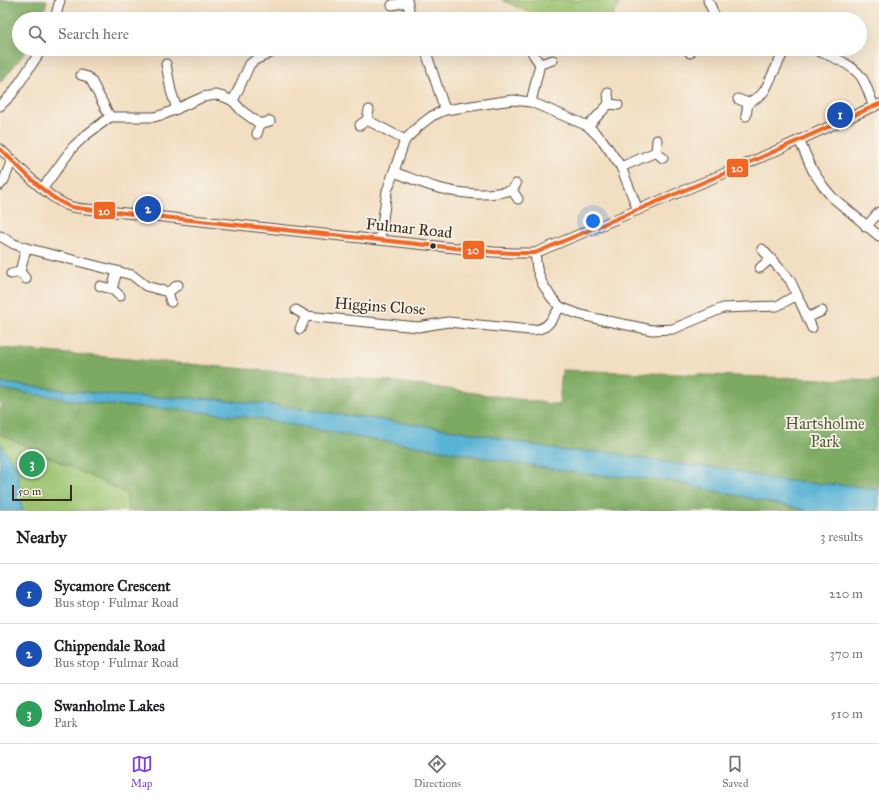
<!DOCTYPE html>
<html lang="en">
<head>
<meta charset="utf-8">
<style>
  body { margin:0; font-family:"IM FELL Great Primer",serif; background:#f2f2f2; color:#202124 }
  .scale { position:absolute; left:12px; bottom:10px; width:60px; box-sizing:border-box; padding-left:4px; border:2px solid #3b2a1e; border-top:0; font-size:11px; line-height:14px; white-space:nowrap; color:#3b2a1e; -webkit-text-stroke:3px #f7f3e8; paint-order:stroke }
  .you { position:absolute; left:593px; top:221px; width:14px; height:14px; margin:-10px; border:3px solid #fff; border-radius:50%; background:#1a73e8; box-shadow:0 0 0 6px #1a73e833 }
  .badge { display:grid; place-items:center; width:26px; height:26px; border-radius:50%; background:#7c3aed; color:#fff; font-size:13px; font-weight:700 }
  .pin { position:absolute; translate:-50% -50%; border:2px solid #fff; box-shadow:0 1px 4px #0006 }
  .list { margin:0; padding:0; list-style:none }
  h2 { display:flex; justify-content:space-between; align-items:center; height:52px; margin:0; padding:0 16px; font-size:17px }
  h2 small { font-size:13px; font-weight:400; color:#757577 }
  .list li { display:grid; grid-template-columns:26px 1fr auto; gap:12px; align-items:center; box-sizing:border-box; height:60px; padding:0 16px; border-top:1px solid #e0e0e0 }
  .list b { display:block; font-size:15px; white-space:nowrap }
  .list p { margin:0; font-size:13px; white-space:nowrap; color:#757577 }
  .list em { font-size:13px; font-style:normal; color:#757577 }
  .icon { flex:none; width:22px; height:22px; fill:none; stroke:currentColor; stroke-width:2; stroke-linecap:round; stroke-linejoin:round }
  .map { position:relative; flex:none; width:879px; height:511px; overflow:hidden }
  .search { position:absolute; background:#fff; box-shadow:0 4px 16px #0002; left:12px; right:12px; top:12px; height:44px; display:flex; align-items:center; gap:10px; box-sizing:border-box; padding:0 14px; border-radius:22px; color:#757577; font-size:15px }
  .sheet { height:232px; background:#fff }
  nav { display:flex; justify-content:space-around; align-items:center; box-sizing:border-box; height:56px; border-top:1px solid #e0e0e0; background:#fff; font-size:11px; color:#757577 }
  nav a { display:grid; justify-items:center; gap:2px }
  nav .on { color:#7c3aed }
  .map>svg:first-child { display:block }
  .green { fill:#9cc470; stroke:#6c7747 }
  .forest { fill:#7daa62; stroke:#5c6a40 }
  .water { fill:#58b3d5; stroke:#4a6e7a }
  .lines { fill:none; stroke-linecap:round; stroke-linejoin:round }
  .minor-casing { stroke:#564536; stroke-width:11 }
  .minor { stroke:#fff; stroke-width:9 }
  .bus-1-casing { stroke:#f7f3e8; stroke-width:7 }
  .bus-1 { stroke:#f26522; stroke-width:4 }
  .bus-dot { fill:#3b2a1e; stroke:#f7f3e8; stroke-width:1.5 }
  .labels { text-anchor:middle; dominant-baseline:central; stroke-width:3.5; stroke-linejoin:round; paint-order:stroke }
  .street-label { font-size:16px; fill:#3b2a1e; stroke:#f7f3e8 }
  .park-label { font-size:16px; fill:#585837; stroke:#f7f3e8 }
  .line-badge { stroke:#f7f3e8; stroke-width:1.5 }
  .badge-label { font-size:11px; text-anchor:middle; font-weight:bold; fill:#fff }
</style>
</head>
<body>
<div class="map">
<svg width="879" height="511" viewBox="0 0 879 511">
  <rect width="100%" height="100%" fill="#f7f3e8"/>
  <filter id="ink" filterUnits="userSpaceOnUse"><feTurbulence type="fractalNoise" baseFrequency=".025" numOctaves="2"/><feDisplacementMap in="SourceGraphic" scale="8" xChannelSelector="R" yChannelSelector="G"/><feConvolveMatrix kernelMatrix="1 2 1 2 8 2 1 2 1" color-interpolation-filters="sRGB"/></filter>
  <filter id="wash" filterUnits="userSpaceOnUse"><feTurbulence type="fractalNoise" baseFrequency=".012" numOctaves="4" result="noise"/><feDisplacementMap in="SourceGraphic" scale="16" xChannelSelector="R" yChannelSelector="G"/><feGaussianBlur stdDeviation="0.9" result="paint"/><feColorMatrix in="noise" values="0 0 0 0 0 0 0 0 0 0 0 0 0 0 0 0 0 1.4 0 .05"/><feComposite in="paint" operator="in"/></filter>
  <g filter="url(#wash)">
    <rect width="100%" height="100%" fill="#f2dec1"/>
    <g class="green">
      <path d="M 502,0 L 621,0 L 611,19 L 544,19 Z"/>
      <path d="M 0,434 L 126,493 L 128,511 L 0,511 Z"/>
    </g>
    <g class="forest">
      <path d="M 0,0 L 47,0 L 42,19 L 19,19 L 19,49 L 28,49 L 0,83 Z"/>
      <path d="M 0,348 L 398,382 L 559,405 L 562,370 L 879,381 L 879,490 L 848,485 L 823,484 L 775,480 L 726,469 L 675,464 L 606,452 L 566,451 L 461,431 L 279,406 L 214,399 L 120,396 L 0,383 Z"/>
      <path d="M 0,389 L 98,404 L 184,410 L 256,418 L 363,438 L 431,448 L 508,462 L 585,474 L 664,480 L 801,509 L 807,511 L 128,511 L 126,493 L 0,434 Z"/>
    </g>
    <g class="water">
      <path d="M 0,383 L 120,396 L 214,399 L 279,406 L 461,431 L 566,451 L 606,452 L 675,464 L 726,469 L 775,480 L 823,484 L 848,485 L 879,490 L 879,511 L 807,511 L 801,509 L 664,480 L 585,474 L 508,462 L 431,448 L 363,438 L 256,418 L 184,410 L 98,404 L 0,389 Z"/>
      <path d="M 0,441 L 4,450 L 17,467 L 20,495 L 23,511 L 0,511 Z"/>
    </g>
  </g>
  <g filter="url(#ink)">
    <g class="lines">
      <defs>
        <g id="minor">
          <path d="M 407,0 L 411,19"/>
          <path d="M 708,0 L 716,19"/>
          <path d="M 392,5 L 407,2"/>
          <path d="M 55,19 L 60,0"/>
          <path d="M 425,49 L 445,110"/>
          <path d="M 689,49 L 690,53"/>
          <path d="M 814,49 C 829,56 852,63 862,78 C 867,86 870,97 874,107"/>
          <path d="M 533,54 L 540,64 L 553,60"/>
          <path d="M 166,64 L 171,91 L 177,109"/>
          <path d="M 81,75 L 88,77 L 92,82 L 110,117"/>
          <path d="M 608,93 L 609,104 L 618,105"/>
          <path d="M 738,99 L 748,103"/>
          <path d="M 233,101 L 250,64 L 255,60 L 271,53"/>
          <path d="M 531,102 L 540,64"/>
          <path d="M 0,106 L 12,94 L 42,49"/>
          <path d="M 746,116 L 748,103 L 760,96 L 765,90 L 785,49"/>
          <path d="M 367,120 L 405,140"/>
          <path d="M 360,125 L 367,120 L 369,110"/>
          <path d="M 588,126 L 609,104"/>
          <path d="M 257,134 L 260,124 L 270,121"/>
          <path d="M 657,140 L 656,152 L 663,158"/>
          <path d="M 799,140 L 813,171 L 823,186 L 832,197 L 879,236"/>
          <path d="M 0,149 C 19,166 48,200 72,207 C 80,209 89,209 97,210 L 493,252 L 513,253 L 535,253 L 742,166 L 879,104"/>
          <path d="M 621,167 L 656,152"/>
          <path d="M 394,172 C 408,177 421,183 435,187 C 459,194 488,197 512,190 L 516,184"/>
          <path d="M 0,185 L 4,180 L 12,160"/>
          <path d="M 43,188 L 73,147 L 86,135 L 110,117 L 154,117 L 165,114 L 203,97 L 216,95 L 224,97 L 233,101 L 242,111 L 260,124"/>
          <path d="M 512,190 L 518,199"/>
          <path d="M 866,227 L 879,212"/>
          <path d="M 0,236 L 14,244 L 26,248 L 132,275 L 146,286 L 168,292 L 178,285"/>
          <path d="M 380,239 L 387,191 L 405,140 L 419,126 L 432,116 L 445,110 L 498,102 L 513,100 L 531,102 L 588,126 L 603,141 L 621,167 L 638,210"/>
          <path d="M 535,253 L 537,269 L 542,283 L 551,297 L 560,307 L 578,314 L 598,319 L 652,330 L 673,329 L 723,308 L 777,306 L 797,295 L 790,280 L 762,249"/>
          <path d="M 760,268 L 770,259"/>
          <path d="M 20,272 L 26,248"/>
          <path d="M 11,274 L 20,272 L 26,279"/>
          <path d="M 100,286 L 112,289 L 120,296"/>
          <path d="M 112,289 L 117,271"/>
          <path d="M 168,292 L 171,302"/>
          <path d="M 797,295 L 812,328"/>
          <path d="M 296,310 L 306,316 L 418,327 L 448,322 L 530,330 C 548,330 551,321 560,307"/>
          <path d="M 807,318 L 822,311"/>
          <path d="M 300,329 L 306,316"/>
        </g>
      </defs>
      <use href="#minor" class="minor-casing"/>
      <use href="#minor" class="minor"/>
      <defs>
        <path id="bus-1" d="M 0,149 C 19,166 48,200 72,207 C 80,209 89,209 97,210 L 493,252 L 513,253 L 535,253 L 742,166 L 879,104"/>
      </defs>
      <use href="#bus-1" class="bus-1-casing"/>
      <use href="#bus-1" class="bus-1"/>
    </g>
  </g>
  <circle class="bus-dot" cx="433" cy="246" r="3.5"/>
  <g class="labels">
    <g class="street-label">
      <text transform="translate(409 228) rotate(6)">Fulmar Road</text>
      <text transform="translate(380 306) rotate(4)">Higgins Close</text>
    </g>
    <g class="park-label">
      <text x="825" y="423">Hartsholme<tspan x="825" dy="18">Park</tspan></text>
    </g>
  </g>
  <g class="line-badge">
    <rect x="726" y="158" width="23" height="20" rx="4" fill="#f26522"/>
    <rect x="93" y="201" width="23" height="19" rx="4" fill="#f26522"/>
    <rect x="462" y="240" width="23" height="20" rx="4" fill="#f26522"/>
  </g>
  <g class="badge-label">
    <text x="737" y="172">20</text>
    <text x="104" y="215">20</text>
    <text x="473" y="254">20</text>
  </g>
</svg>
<div class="scale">50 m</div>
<div class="you"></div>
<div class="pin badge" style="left:840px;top:115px;background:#1a4fb4">1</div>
<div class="pin badge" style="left:148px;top:209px;background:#1a4fb4">2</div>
<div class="pin badge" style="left:32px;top:464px;background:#2e9e5b">3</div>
<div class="search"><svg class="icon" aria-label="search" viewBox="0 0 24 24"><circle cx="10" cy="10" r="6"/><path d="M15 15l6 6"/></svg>Search here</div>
</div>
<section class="sheet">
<h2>Nearby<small>3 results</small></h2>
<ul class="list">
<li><span class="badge" style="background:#1a4fb4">1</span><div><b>Sycamore Crescent</b><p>Bus stop · Fulmar Road</p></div><em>220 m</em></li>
<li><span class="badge" style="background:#1a4fb4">2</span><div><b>Chippendale Road</b><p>Bus stop · Fulmar Road</p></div><em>370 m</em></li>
<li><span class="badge" style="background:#2e9e5b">3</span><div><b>Swanholme Lakes</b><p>Park</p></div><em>510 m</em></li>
</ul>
</section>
<nav>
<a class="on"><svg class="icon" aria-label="map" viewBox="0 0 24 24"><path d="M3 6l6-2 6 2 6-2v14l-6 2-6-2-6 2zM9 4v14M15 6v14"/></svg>Map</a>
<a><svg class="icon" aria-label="directions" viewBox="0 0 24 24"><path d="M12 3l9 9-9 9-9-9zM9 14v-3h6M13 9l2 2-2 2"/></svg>Directions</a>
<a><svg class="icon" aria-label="saved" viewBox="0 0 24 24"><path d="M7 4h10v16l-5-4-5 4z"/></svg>Saved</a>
</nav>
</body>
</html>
